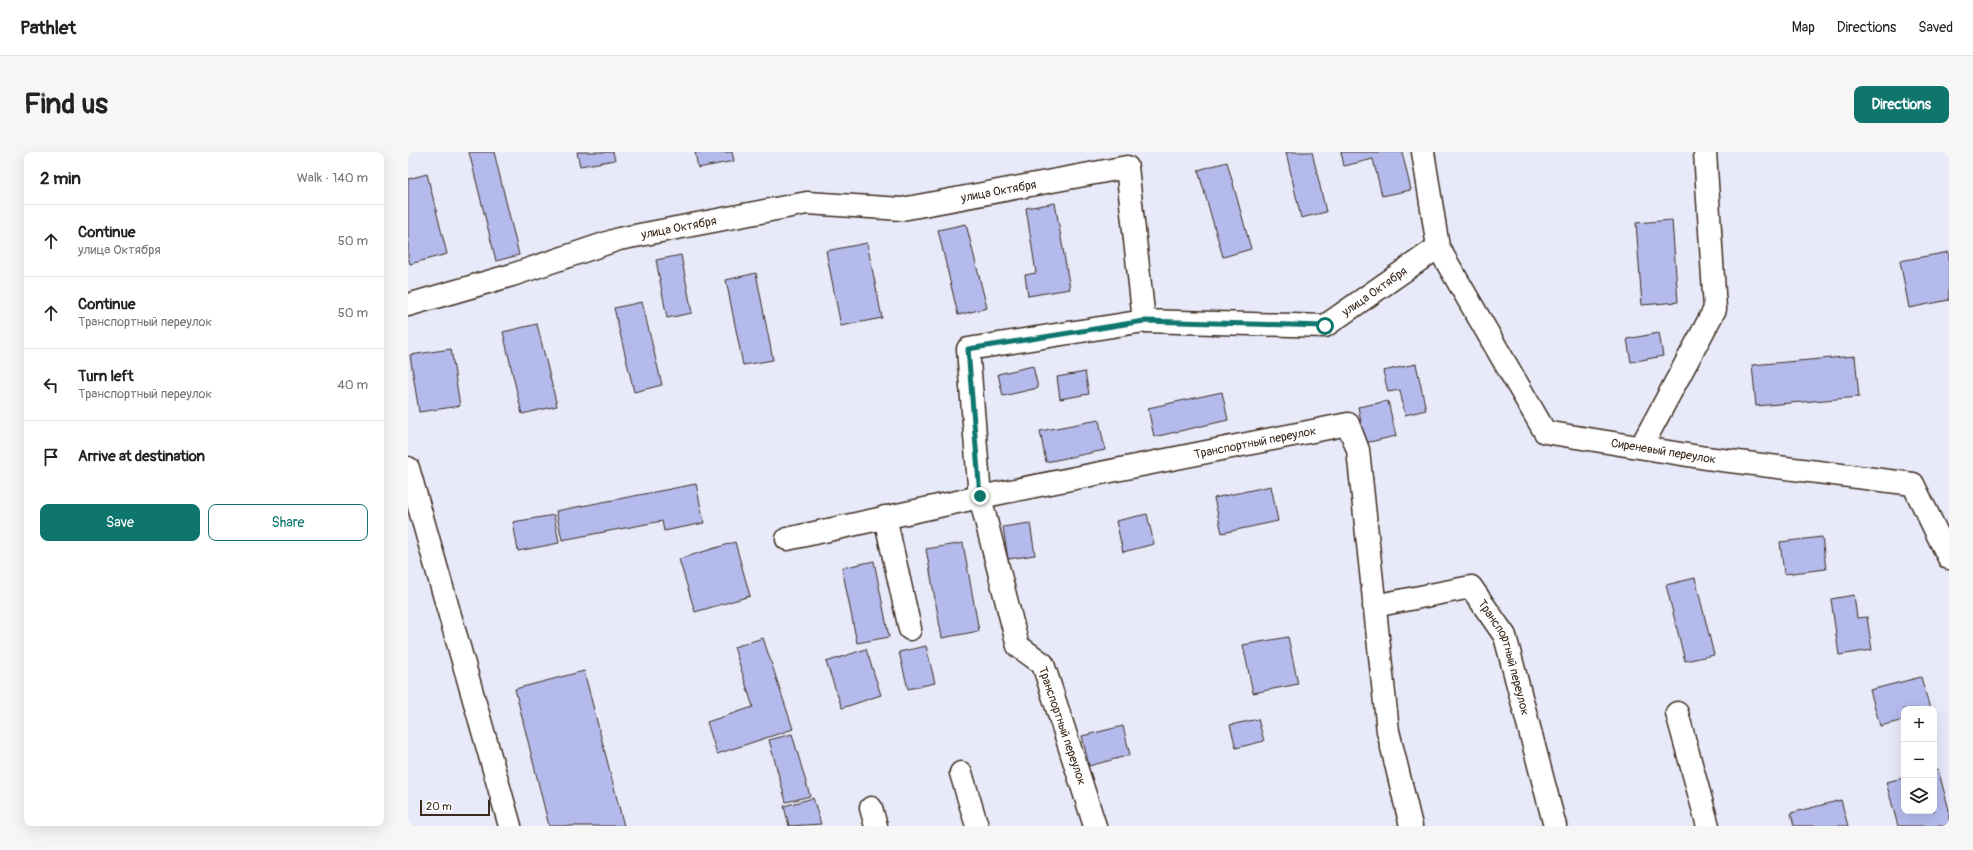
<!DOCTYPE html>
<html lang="en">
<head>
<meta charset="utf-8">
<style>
  body { margin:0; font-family:Pangolin,sans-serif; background:#f6f6f6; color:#222 }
  .controls { position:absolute; right:12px; bottom:12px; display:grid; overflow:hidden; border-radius:8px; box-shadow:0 4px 16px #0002 }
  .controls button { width:36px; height:36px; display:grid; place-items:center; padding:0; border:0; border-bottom:1px solid #e0e0e0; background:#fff; color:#222; font:20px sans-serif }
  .scale { position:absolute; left:12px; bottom:10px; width:70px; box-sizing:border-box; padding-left:4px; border:2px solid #3b2a1e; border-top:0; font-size:11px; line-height:14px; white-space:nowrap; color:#3b2a1e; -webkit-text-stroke:3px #fff; paint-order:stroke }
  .stop { position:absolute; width:12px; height:12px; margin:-9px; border:3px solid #0f766e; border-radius:50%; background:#fff }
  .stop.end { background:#0f766e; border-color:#fff; box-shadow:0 1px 4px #0008 }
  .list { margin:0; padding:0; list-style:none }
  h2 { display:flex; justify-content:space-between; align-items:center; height:52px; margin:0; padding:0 16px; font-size:17px }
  h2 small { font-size:13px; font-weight:400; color:#767676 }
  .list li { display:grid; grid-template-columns:26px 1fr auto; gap:12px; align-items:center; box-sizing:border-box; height:72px; padding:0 16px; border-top:1px solid #e0e0e0 }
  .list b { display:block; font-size:15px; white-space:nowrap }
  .list p { margin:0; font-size:13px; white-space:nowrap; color:#767676 }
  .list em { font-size:13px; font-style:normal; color:#767676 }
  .actions { display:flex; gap:8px; padding:12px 16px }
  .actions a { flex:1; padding:9px 0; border:1px solid #0f766e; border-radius:8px; text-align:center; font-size:14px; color:#0f766e }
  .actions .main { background:#0f766e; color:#fff }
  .icon { flex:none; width:22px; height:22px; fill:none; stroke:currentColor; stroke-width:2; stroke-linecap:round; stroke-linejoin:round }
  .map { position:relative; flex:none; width:1541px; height:674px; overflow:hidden; border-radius:8px }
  header { display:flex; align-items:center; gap:24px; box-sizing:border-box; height:56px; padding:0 20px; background:#fff; border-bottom:1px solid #e0e0e0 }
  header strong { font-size:19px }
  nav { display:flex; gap:22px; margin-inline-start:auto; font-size:14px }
  .intro { display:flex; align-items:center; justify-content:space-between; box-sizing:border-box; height:96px; padding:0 24px }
  h1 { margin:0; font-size:28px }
  .button { padding:10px 18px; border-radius:8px; background:#0f766e; color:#fff; font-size:14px; font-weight:700 }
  main { display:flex; gap:24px; padding:0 24px }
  aside { flex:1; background:#fff; border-radius:8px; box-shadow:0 4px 16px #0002 }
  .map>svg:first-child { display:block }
  .building { fill:#b4baec; stroke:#3b2a1e }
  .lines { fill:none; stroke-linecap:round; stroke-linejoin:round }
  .minor-casing { stroke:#3b2a1e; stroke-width:25 }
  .minor { stroke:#fff; stroke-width:22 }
  .route { stroke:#0f766e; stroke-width:5 }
  .labels { text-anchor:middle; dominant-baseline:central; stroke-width:4; stroke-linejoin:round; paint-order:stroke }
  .street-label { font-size:12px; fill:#3b2a1e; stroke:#fff }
</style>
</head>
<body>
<header>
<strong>Pathlet</strong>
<nav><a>Map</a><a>Directions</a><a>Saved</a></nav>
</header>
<div class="intro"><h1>Find us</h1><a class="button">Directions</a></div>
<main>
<aside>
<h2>2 min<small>Walk · 140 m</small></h2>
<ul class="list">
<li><svg class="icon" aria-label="ahead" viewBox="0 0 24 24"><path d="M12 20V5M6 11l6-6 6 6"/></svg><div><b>Continue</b><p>улица Октября</p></div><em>50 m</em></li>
<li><svg class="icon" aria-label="ahead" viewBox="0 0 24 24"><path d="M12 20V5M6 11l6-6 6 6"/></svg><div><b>Continue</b><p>Транспортный переулок</p></div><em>50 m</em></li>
<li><svg class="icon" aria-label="left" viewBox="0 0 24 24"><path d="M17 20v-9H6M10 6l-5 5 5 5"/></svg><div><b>Turn left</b><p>Транспортный переулок</p></div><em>40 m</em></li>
<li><svg class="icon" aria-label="arrive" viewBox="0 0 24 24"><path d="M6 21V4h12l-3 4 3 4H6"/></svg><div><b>Arrive at destination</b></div></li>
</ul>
<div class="actions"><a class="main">Save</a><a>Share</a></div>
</aside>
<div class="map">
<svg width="1541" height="674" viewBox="0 0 1541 674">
  <rect width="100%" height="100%" fill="#e8eaf9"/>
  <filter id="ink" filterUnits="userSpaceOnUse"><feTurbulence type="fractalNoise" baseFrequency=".025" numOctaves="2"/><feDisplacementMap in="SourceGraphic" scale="8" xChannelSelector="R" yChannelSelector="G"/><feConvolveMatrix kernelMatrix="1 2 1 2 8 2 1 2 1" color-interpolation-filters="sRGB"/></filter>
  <g filter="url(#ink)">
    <g class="building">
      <path d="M 61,0 L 86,0 L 111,103 L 88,109 Z"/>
      <path d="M 169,0 L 205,0 L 207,8 L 172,14 Z"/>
      <path d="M 287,0 L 324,0 L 326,9 L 290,16 Z"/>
      <path d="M 878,0 L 904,0 L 918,60 L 893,66 Z"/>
      <path d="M 933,0 L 994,0 L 1003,38 L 974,44 L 965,7 L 936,14 Z"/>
      <path d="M 819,10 L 843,97 L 815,105 L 790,18 Z"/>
      <path d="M 19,22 L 39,102 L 2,112 L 0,105 L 0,27 Z"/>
      <path d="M 647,51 L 662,137 L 620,144 L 617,123 L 628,121 L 618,56 Z"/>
      <path d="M 1264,68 L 1270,150 L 1234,153 L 1228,71 Z"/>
      <path d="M 558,72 L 579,156 L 550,163 L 530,78 Z"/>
      <path d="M 459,91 L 474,166 L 433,174 L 418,99 Z"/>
      <path d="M 1541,100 L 1541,148 L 1501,156 L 1492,109 Z"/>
      <path d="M 273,103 L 284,161 L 259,166 L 248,108 Z"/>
      <path d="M 348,121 L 365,208 L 335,213 L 318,128 Z"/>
      <path d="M 234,150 L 254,233 L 226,240 L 206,156 Z"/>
      <path d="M 129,172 L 149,254 L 114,262 L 95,180 Z"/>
      <path d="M 1251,181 L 1255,204 L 1223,210 L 1219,187 Z"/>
      <path d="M 43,197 L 52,254 L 11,260 L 2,203 Z"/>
      <path d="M 1447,204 L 1451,245 L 1348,254 L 1344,213 Z"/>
      <path d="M 1008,212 L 1018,258 L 997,263 L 992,238 L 980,240 L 975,219 Z"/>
      <path d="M 625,214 L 630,236 L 595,244 L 590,222 Z"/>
      <path d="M 677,220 L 681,242 L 652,247 L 649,225 Z"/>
      <path d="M 814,240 L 820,268 L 746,285 L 740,256 Z"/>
      <path d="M 980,249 L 988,284 L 957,291 L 950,255 Z"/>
      <path d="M 691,268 L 697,298 L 638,310 L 632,279 Z"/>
      <path d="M 288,332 L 296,371 L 256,379 L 254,369 L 154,388 L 148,359 Z"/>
      <path d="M 863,334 L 870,369 L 814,381 L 806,346 Z"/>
      <path d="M 739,362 L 746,392 L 715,400 L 708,369 Z"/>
      <path d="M 146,363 L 151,391 L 110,399 L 105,370 Z"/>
      <path d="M 622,371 L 627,403 L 600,407 L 595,375 Z"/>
      <path d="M 1414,385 L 1418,417 L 1376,422 L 1372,390 Z"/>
      <path d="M 327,390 L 342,444 L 287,460 L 271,407 Z"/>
      <path d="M 555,391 L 571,479 L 534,486 L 518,397 Z"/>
      <path d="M 466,409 L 481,485 L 449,491 L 434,416 Z"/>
      <path d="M 1287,426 L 1306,503 L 1277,509 L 1258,433 Z"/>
      <path d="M 1446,443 L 1449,466 L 1459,465 L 1464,498 L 1431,503 L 1423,447 Z"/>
      <path d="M 880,485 L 890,532 L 845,541 L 835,493 Z"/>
      <path d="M 355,486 L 385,577 L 309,602 L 299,570 L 345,555 L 326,495 Z"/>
      <path d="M 518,494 L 527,531 L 500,537 L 491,500 Z"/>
      <path d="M 458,497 L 473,543 L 434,556 L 418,510 Z"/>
      <path d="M 176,519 L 216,674 L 141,674 L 107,537 Z"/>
      <path d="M 1513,525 L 1522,557 L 1496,557 L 1496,568 L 1472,574 L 1462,538 Z"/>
      <path d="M 850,567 L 856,589 L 828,596 L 822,573 Z"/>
      <path d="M 715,574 L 722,603 L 681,614 L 674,584 Z"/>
      <path d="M 384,582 L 402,644 L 378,650 L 361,588 Z"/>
      <path d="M 1530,617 L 1541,658 L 1541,674 L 1490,674 L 1478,630 L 1496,626 L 1496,659 L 1526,659 L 1526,618 Z"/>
      <path d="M 405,646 L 413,672 L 381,674 L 376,654 Z"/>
      <path d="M 1433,648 L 1440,674 L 1386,674 L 1383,661 Z"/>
    </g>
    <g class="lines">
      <defs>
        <g id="minor">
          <path id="s1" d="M 1015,0 L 1030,95 L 1137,280 L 1298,306 L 1505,332 L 1541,406"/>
          <path id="s2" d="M 0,153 L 104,123 L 211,87 L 399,51 L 494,57 L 719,15 L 736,169 L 917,174 L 1030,95"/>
          <path d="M 1233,295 L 1307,157 L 1297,0"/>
          <path d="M 0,316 L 102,674"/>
          <path d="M 477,365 L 502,477"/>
          <path id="s3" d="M 379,387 L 572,345 L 940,272 L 950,298 L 980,579 L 1003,674"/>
          <path id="s4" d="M 966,454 L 1063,435 L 1097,484 L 1147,674"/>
          <path d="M 1269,561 L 1300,674"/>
          <path d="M 553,621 L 569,674"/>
          <path d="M 463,656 L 468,674"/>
          <path d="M 687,674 L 635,512 L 610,494 L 572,345 L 560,197 L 736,169"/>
        </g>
      </defs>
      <use href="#minor" class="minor-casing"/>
      <use href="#minor" class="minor"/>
    </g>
  </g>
  <g class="lines" filter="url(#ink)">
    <path class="route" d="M 572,344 L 560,197 L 736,169 L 917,174"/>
  </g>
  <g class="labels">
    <g class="street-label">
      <text stroke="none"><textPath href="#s2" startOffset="606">улица Октября</textPath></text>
      <text stroke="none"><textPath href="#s2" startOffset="282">улица Октября</textPath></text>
      <text stroke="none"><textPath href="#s2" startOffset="1133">улица Октября</textPath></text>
      <text stroke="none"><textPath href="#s3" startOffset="478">Транспортный переулок</textPath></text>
      <text stroke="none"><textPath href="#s1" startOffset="430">Сиреневый переулок</textPath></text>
      <text stroke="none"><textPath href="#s4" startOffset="178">Транспортный переулок</textPath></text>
      <text transform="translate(654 574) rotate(71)">Транспортный переулок</text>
    </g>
  </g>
</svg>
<div class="controls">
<button>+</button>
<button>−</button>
<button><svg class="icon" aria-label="layers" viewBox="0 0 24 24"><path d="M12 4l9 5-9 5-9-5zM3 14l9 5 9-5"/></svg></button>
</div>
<div class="scale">20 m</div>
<div class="stop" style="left:917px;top:174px"></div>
<div class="stop end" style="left:572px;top:344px"></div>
</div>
</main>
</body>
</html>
